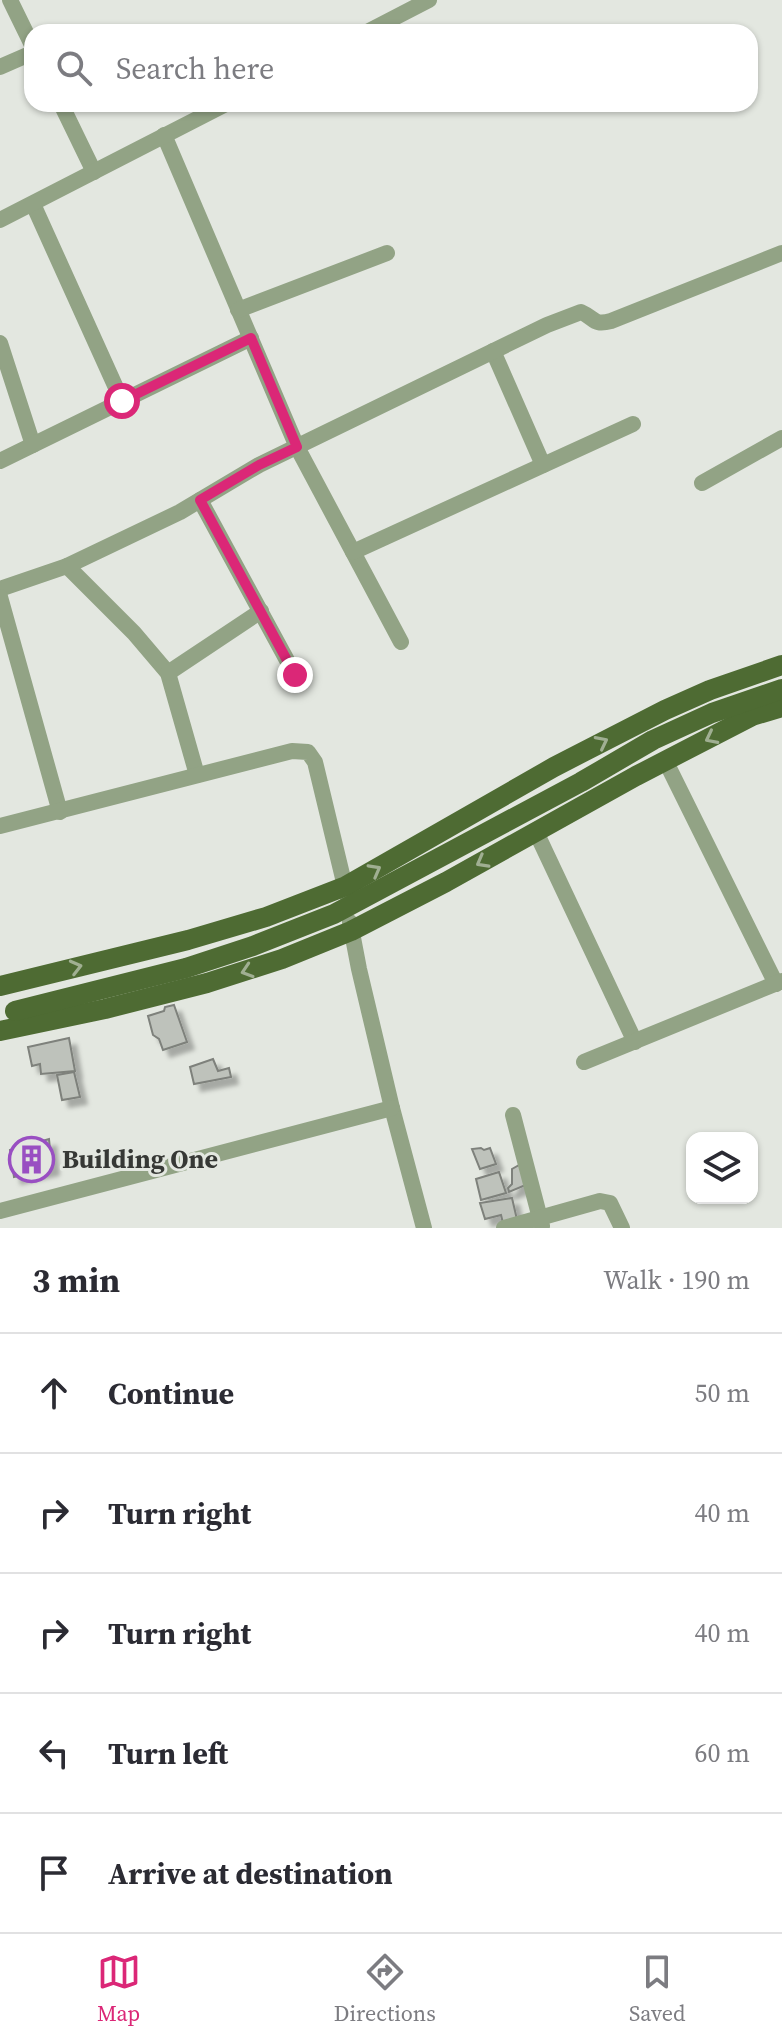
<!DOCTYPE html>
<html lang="en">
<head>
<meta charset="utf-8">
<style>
  body { margin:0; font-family:"Source Serif 4",serif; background:#f2f2f3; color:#2b2b33 }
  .controls { position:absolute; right:24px; bottom:24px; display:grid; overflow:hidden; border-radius:16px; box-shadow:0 2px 6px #0004 }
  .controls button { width:72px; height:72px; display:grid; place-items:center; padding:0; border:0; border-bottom:2px solid #e1e1e2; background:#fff; color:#2b2b33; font:40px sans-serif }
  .stop { position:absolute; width:24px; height:24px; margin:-18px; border:6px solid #db2777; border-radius:50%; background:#fff }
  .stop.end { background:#db2777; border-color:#fff; box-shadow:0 2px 8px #0008 }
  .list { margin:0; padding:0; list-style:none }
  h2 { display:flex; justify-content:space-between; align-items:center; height:104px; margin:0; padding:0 32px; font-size:34px }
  h2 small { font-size:26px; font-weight:400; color:#7c7c81 }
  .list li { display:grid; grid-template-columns:52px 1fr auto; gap:24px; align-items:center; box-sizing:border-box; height:120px; padding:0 32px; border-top:2px solid #e1e1e2 }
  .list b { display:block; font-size:30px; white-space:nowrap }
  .list em { font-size:26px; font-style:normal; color:#7c7c81 }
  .icon { flex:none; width:44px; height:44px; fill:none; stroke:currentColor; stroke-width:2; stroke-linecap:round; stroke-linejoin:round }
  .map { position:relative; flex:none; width:782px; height:1228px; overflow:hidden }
  .search { position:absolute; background:#fff; box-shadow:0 2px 6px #0004; left:24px; right:24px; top:24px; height:88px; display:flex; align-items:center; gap:20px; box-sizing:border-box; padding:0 28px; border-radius:24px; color:#7c7c81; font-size:30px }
  .sheet { height:704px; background:#fff }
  nav { display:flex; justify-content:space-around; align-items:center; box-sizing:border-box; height:112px; border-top:2px solid #e1e1e2; background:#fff; font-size:22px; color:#7c7c81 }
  nav a { display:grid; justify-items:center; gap:4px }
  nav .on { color:#db2777 }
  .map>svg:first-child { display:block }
  .building { fill:#bec2bb; stroke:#7e817b; stroke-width:2; filter:url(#shadow) }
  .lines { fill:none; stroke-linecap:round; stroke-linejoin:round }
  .street { stroke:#92a385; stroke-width:16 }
  .primary { stroke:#4e6b33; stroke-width:20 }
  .primary-bridge { stroke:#4e6b33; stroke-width:20 }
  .oneway { stroke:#a0af92 }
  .route { stroke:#db2777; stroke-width:10 }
  .labels { text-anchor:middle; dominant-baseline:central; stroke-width:6; stroke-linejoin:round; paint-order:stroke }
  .poi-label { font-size:26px; font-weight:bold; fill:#363835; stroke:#e3e7e0; text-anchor:start }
</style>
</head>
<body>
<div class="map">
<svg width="782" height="1228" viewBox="0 0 782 1228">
  <defs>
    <filter id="shadow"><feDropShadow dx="7" dy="7" stdDeviation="2" flood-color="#0004"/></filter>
  </defs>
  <rect width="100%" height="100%" fill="#e3e7e0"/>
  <g class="building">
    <path d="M 174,1005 L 187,1042 L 163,1050 L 159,1039 L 153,1035 L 148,1016 L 164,1011 L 165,1007 Z"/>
    <path d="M 69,1038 L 75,1071 L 41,1074 L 40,1064 L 32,1066 L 28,1047 Z"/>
    <path d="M 213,1059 L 218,1071 L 229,1068 L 231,1077 L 194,1084 L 190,1067 Z"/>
    <path d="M 74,1072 L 80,1097 L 62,1100 L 57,1075 Z"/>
    <path d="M 49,1139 L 52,1168 L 14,1177 L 10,1150 Z"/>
    <path d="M 481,1148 L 484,1150 L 490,1148 L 496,1164 L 480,1169 L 472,1149 Z"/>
    <path d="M 521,1164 L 528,1184 L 509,1192 L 508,1188 L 512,1184 L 512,1169 Z"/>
    <path d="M 499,1172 L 506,1193 L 481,1200 L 476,1179 Z"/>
    <path d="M 512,1198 L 518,1224 L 504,1227 L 501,1215 L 485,1219 L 480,1203 Z"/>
  </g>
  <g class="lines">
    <g class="street">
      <path d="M 10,0 L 32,45"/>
      <path d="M 367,32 L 429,0"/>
      <path d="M 0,67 L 32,53"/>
      <path d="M 61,104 L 94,172"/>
      <path d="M 164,135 L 297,447 L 401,642"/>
      <path d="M 33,204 L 122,401"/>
      <path d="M 0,220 L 226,104"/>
      <path d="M 238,310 L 387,253"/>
      <path d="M 0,343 L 33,445"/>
      <path d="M 493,351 L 543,465"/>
      <path d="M 0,461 L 251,338"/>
      <path d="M 702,483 L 782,438"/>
      <path d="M 200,500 L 295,675"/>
      <path d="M 353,552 L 633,424"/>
      <path d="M 67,566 L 134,633 L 168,673 L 197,775"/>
      <path d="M 0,589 L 67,566 L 180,512 L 259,465 L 547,325 L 581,312 C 595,318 593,326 611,321 L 782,253"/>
      <path d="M 0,597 L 60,812"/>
      <path d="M 168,673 L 261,611"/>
      <path d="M 666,762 L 776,984"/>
      <path d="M 0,826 L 292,751 L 308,752 L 315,762 L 347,895"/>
      <path d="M 536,832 L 635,1042"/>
      <path d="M 350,922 L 359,969 L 392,1108 L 424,1228"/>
      <path d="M 584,1062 L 782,981"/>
      <path d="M 513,1115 L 542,1226"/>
      <path d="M 0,1211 L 392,1108"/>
      <path d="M 504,1228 L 600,1201 L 610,1203 L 622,1228"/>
    </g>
    <g class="primary">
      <path d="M 0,986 L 188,940 L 266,917 L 346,886 L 554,767 L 665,710 L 710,690 L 782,665"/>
      <path d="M 0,1031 L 105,1009 L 207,983 L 282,959 L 351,931 L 446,882 L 636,776 L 752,716 L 782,707"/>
    </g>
    <path class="primary-bridge" d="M 15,1011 L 186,968 L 253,946 L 334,914 L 581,782 L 653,740 L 712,713 L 782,689"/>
  </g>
  <defs><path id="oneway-chevron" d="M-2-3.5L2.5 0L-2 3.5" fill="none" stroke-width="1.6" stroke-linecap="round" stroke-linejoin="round" transform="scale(2)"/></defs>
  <g class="oneway">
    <use href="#oneway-chevron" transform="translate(711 738) rotate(153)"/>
    <use href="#oneway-chevron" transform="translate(602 742) rotate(-27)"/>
    <use href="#oneway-chevron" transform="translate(482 862) rotate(151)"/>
    <use href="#oneway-chevron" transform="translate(375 870) rotate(-29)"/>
    <use href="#oneway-chevron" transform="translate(76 967) rotate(-14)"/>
    <use href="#oneway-chevron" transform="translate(247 971) rotate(162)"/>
  </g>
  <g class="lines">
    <path class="route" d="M 122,401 L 251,338 L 297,447 L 259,465 L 200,500 L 295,675"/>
  </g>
  <defs>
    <symbol id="building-ring" viewBox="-11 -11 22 22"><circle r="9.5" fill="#e3e7e0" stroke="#994fc2" stroke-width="1.5"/><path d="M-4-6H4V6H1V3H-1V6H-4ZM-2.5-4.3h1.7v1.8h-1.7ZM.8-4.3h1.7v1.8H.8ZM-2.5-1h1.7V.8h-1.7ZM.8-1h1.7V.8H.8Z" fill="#994fc2"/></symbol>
  </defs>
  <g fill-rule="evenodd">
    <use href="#building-ring" x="6" y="1134" width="51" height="51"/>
  </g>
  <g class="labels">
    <g class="poi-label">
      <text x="62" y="1159">Building One</text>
    </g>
  </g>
</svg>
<div class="controls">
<button><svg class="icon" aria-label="layers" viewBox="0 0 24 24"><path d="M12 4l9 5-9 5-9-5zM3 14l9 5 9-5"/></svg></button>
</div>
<div class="stop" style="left:122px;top:401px"></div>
<div class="stop end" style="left:295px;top:675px"></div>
<div class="search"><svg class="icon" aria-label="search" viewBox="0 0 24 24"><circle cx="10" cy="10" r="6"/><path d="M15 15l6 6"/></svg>Search here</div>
</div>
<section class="sheet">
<h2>3 min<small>Walk · 190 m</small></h2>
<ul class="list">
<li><svg class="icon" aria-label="ahead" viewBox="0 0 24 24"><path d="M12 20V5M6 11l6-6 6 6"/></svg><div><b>Continue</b></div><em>50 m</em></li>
<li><svg class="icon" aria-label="right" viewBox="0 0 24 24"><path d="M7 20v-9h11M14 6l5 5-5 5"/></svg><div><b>Turn right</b></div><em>40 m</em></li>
<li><svg class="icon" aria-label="right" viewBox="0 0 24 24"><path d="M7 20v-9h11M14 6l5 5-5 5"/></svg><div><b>Turn right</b></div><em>40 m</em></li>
<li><svg class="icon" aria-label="left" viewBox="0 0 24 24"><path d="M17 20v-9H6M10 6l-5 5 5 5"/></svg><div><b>Turn left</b></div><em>60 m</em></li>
<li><svg class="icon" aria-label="arrive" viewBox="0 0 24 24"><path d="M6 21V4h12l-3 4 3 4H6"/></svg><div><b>Arrive at destination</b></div></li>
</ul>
</section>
<nav>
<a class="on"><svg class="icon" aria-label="map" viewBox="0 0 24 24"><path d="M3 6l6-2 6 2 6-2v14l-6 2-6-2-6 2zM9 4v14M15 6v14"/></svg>Map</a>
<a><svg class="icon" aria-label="directions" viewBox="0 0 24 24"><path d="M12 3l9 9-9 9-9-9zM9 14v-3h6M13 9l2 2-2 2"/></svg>Directions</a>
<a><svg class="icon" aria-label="saved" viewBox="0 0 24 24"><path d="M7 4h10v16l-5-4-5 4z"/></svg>Saved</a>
</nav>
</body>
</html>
